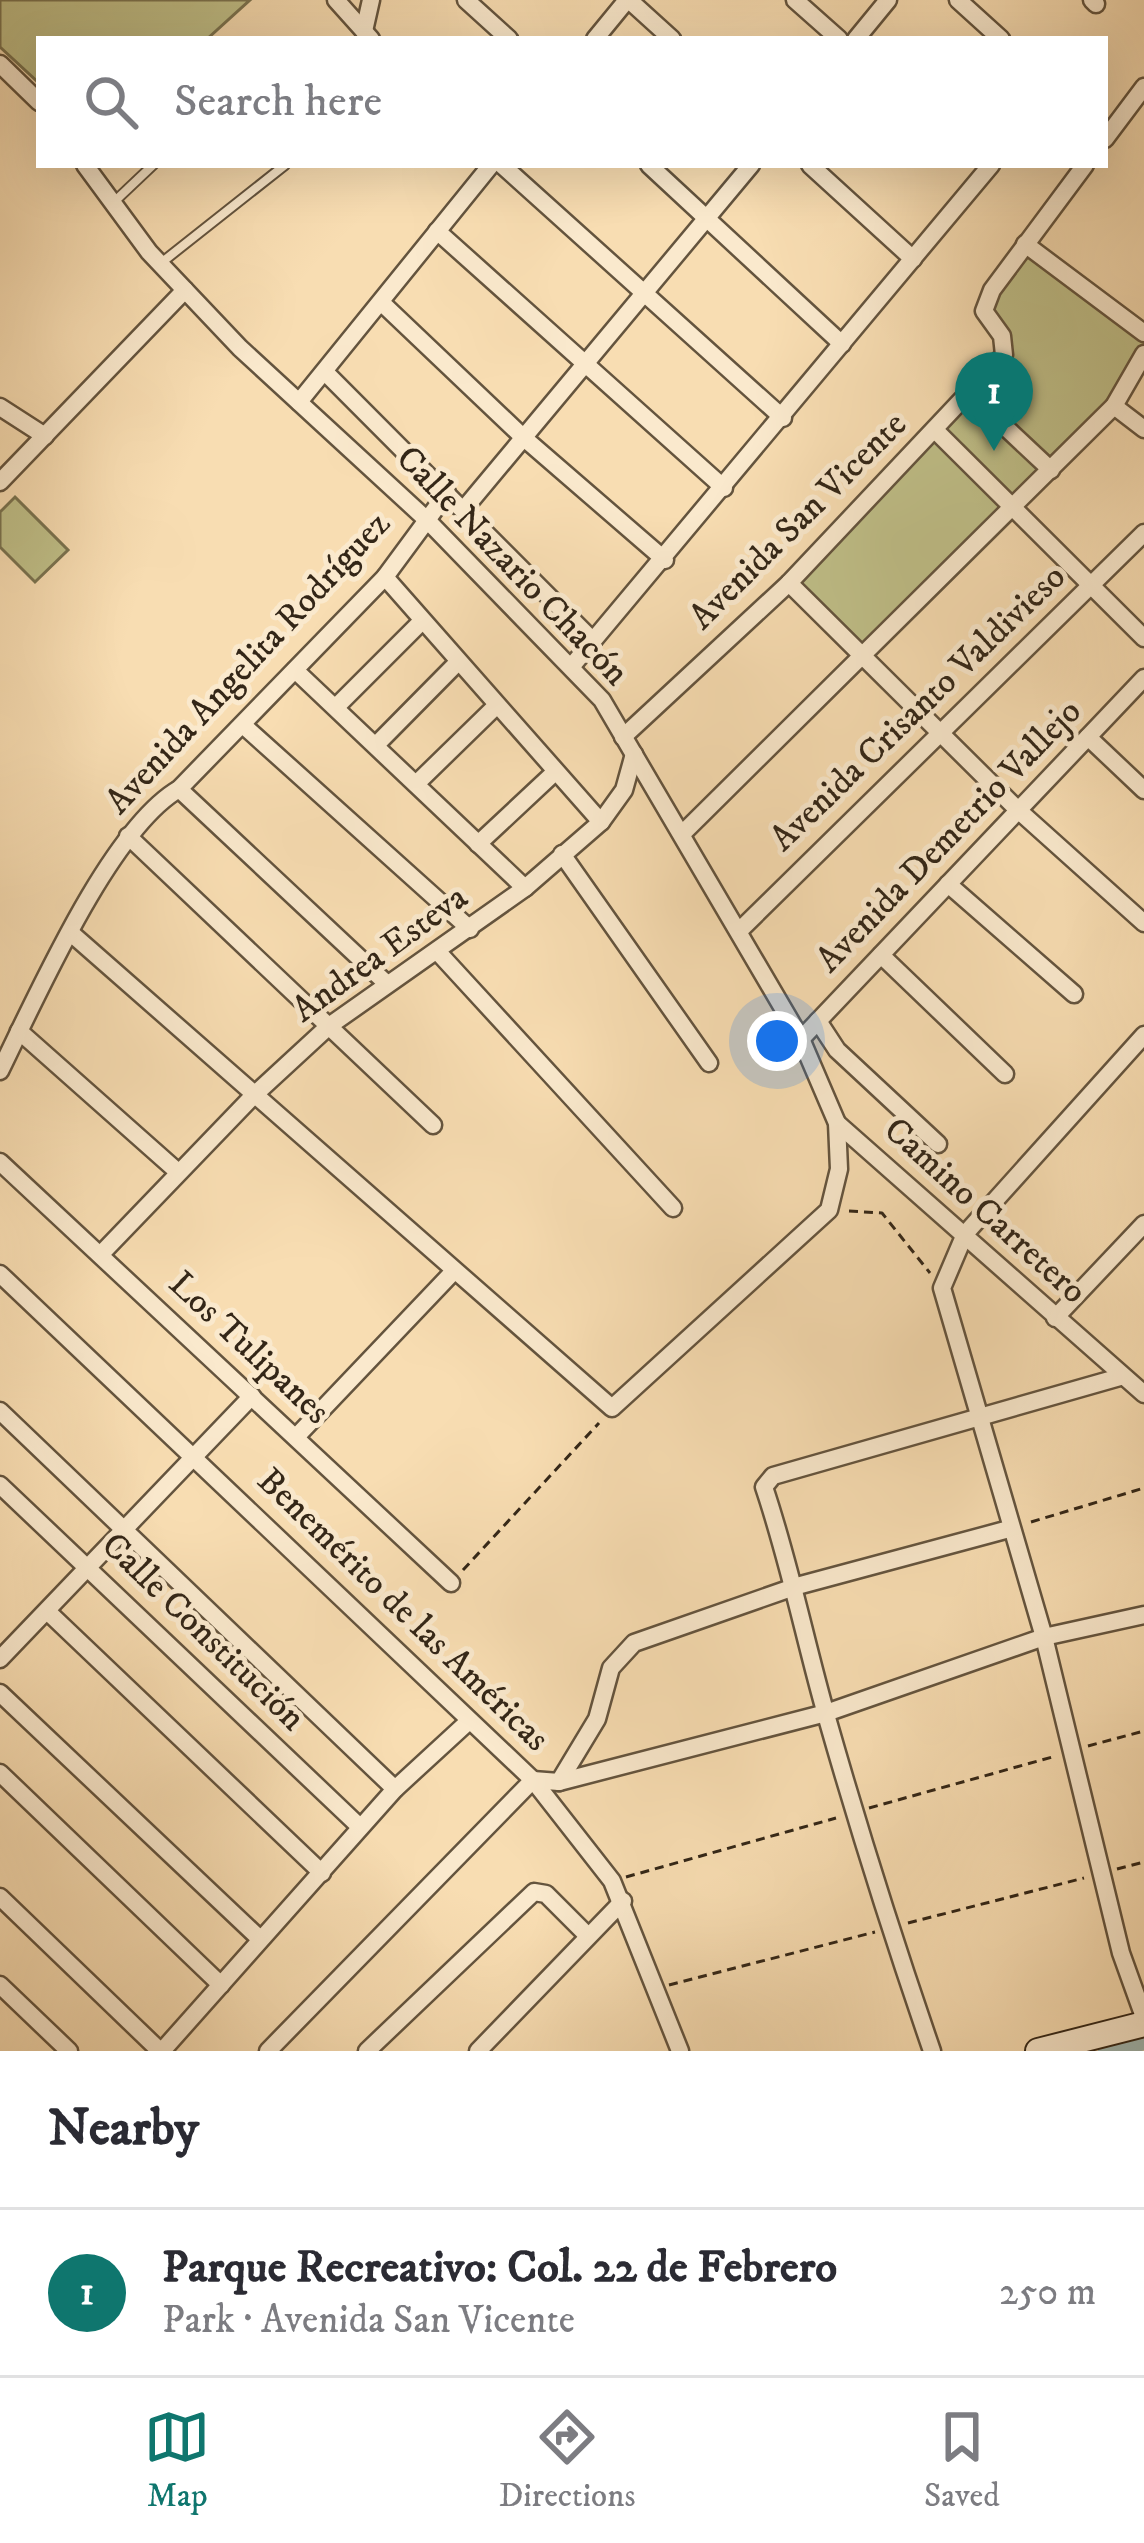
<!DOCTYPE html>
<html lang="en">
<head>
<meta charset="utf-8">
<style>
  body { margin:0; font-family:"IM FELL DW Pica",serif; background:#f7f7f7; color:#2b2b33 }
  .you { position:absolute; left:777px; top:1041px; width:42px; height:42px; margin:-30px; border:9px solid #fff; border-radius:50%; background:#1a73e8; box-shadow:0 0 0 18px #1a73e833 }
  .badge { display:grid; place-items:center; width:78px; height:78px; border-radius:50%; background:#0f766e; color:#fff; font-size:39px; font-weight:700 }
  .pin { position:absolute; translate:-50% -99px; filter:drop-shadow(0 3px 6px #0008) }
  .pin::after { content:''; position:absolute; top:63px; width:42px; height:36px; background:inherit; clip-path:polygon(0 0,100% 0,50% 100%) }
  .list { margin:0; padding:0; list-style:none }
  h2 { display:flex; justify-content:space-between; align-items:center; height:156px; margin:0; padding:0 48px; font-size:51px }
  h2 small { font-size:39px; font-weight:400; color:#7c7c81 }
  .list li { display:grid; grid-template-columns:78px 1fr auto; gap:36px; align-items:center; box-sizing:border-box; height:168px; padding:0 48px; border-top:3px solid #e1e1e2 }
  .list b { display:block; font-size:45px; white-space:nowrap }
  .list p { margin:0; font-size:39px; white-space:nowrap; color:#7c7c81 }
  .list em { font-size:39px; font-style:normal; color:#7c7c81 }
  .icon { flex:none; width:66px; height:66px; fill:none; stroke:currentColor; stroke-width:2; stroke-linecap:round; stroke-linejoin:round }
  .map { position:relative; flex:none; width:1144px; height:2051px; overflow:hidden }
  .search { position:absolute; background:#fff; box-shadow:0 12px 48px #0002; left:36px; right:36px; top:36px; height:132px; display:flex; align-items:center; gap:30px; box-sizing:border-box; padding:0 42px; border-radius:0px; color:#7c7c81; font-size:45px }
  .sheet { height:324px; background:#fff }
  nav { display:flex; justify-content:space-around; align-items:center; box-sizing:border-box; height:168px; border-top:3px solid #e1e1e2; background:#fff; font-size:33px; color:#7c7c81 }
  nav a { display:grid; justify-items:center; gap:6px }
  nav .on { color:#0f766e }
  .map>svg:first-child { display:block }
  .green { fill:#c0c089; stroke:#7a7350; stroke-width:3 }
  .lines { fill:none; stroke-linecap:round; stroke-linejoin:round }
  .canal { stroke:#a0bab6; stroke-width:18 }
  .lane-casing { stroke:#64543e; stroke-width:12 }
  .street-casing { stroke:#64543e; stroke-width:21 }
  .secondary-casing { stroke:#332617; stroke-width:28 }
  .path { stroke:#332617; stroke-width:3; stroke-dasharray:9 6; stroke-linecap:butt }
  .lane { stroke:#fae9cd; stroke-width:8 }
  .street { stroke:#fae9cd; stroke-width:16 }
  .secondary { stroke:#fae9cd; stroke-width:24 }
  .labels { text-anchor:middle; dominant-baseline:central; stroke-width:10; stroke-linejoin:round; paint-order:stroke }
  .street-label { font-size:36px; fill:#332617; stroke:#fae9cd }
</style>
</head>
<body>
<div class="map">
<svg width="1144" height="2051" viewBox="0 0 1144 2051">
  <rect width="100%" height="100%" fill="#f8ddb2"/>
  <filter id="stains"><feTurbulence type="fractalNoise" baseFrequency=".00167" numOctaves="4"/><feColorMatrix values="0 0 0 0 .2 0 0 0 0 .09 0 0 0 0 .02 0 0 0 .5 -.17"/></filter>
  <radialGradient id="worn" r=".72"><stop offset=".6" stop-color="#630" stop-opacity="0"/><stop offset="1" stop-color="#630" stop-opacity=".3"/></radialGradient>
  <g class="green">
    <path d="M 0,0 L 250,0 L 207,39 L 39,39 L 39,83 L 0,47 Z"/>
    <path d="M 1025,244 L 1144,333 L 1144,354 L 1114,406 L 863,655 L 789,583 L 1006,347 L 984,311 Z"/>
    <path d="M 15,497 L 68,550 L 35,582 L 0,547 L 0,512 Z"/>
  </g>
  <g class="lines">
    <path class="canal" d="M 1107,2051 L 1144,2041"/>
    <defs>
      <g id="lane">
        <path d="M 115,201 L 153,165"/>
        <path d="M 161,263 L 285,165"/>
      </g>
      <g id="street">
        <path d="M 336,0 L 371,39"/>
        <path d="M 466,0 L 509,39"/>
        <path d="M 629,0 L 672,39"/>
        <path d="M 795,0 L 839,39"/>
        <path d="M 958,0 L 1001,39"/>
        <path d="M 1092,0 L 1096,4"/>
        <path d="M 364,31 L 371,0"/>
        <path d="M 595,39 L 627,0"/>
        <path d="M 856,39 L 888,0"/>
        <path d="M 0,64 L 39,102"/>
        <path d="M 1105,139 L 1144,87"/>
        <path d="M 502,165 L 783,418"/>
        <path d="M 649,165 L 842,344"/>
        <path d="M 810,165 L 913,259"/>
        <path d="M 437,231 L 724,488"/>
        <path d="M 1025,244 L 1144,333"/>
        <path d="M 383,304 L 524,438 L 665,560"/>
        <path d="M 326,373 L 593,641"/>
        <path d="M 970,394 L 1051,470"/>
        <path d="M 299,402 L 491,165"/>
        <path d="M 1114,406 L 1144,429"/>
        <path d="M 0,407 L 45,436"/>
        <path d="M 936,431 L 1144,638"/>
        <path d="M 0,482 L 185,290"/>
        <path d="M 464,509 L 751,165"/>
        <path d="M 385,577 L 601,822"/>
        <path d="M 789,583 L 1018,810 L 1144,923"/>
        <path d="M 571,667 L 991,165"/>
        <path d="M 295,670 L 525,888"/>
        <path d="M 336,707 L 421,622"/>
        <path d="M 243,725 L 470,929"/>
        <path d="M 623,737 L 789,583 L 1004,355 L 1002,336 L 984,311 L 992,290 L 1085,165"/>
        <path d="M 1088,737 L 1144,790"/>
        <path d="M 376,745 L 457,663"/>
        <path d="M 416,784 L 496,706"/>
        <path d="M 179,789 L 385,982"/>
        <path d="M 682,834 L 1114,406 L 1144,354"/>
        <path d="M 128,836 L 433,1125"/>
        <path d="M 478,844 L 555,772"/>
        <path d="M 562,854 L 709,1063"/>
        <path d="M 948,884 L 1074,994"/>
        <path d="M 739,931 L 1144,533"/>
        <path d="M 72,934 L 612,1408 L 829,1210 L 839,1169 L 837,1123 L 801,1039 L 602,700 L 427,520 L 240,348 L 149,252 L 85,165"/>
        <path d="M 437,951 L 673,1208"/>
        <path d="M 881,955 L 1005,1074"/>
        <path d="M 818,1021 L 837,1050 L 938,1144"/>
        <path d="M 19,1031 L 178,1172"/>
        <path d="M 1144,1035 L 965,1234 L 942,1288 L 1044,1637 L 1121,1953 L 1144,2017"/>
        <path d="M 801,1039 L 1144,678"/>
        <path d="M 0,1071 C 37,996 110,829 179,789 L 385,577 L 447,493"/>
        <path d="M 837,1123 L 1144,1394"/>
        <path d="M 0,1162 L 451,1583"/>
        <path d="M 101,1254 L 252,1097 L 329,1026 L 525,888 L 601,822 L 624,790 L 634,754"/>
        <path d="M 0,1274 L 533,1780 L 612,1881 L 680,2051"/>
        <path d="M 1055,1318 L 1144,1224"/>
        <path d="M 0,1411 L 395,1789"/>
        <path d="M 296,1437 L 454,1271"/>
        <path d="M 0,1485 L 360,1827"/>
        <path d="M 47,1611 L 322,1873"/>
        <path d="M 0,1659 L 252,1396"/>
        <path d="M 0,1693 L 260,1939"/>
        <path d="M 0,1773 L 221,1985"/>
        <path d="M 559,1782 L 597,1719 L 611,1668 L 634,1643 L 797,1586 L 1009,1529"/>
        <path d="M 0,1897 L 160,2051"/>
        <path d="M 0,1985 L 69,2051"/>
        <path d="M 162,2051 L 395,1789 L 469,1721"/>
        <path d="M 268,2051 L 533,1780 L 559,1782 L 826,1713 L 1044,1637 L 1144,1615"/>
        <path d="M 367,2051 L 534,1892 L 546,1894 L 588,1936"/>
        <path d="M 478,2051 L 623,1901"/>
        <path d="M 932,2051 C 894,1941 859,1830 827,1718 C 805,1641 790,1564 764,1487 L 773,1476 L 1120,1377"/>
      </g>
      <path id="secondary" d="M 1038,2051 L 1144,2024"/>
    </defs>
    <use href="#lane" class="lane-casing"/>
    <use href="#street" class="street-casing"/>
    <use href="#secondary" class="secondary-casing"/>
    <g class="path">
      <path d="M 849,1211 L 882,1213 L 930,1273"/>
      <path d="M 1031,1522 L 1144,1488"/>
      <path d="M 463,1570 L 599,1423"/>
      <path d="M 1088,1746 L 1144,1731"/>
      <path d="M 869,1808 L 1056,1756"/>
      <path d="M 1117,1869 L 1144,1862"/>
      <path d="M 626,1877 L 836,1818"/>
      <path d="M 908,1923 L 1084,1878"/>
      <path d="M 669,1985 L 875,1932"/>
    </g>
    <use href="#lane" class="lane"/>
    <use href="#street" class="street"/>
    <use href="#secondary" class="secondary"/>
  </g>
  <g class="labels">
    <g class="street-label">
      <text transform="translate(798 521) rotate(-45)">Avenida San Vicente</text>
      <text transform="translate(512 566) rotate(46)">Calle Nazario Chacón</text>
      <text transform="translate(248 663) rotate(-47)">Avenida Angelita Rodríguez</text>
      <text transform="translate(918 708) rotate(-44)">Avenida Crisanto Valdivieso</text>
      <text transform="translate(949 836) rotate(-46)">Avenida Demetrio Vallejo</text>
      <text transform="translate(380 954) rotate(-36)">Andrea Esteva</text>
      <text transform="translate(985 1211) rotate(42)">Camino Carretero</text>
      <text transform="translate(249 1348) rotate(43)">Los Tulipanes</text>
      <text transform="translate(403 1610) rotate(44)">Benemérito de las Américas</text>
      <text transform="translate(203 1632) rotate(44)">Calle Constitución</text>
    </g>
  </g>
  <rect width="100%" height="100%" filter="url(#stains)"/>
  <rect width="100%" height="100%" fill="url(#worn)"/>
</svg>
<div class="you"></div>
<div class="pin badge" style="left:994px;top:451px">1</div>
<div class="search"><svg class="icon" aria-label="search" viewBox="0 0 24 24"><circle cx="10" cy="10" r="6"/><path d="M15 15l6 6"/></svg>Search here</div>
</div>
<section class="sheet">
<h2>Nearby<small></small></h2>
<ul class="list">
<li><span class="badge">1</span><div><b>Parque Recreativo: Col. 22 de Febrero</b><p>Park · Avenida San Vicente</p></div><em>250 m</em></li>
</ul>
</section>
<nav>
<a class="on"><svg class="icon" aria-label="map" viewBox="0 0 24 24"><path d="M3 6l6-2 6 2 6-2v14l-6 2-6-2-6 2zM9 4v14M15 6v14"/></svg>Map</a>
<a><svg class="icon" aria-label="directions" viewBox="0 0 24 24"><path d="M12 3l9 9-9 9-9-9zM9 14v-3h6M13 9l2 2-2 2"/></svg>Directions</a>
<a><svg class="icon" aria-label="saved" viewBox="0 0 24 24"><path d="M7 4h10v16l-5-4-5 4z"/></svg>Saved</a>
</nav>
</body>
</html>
